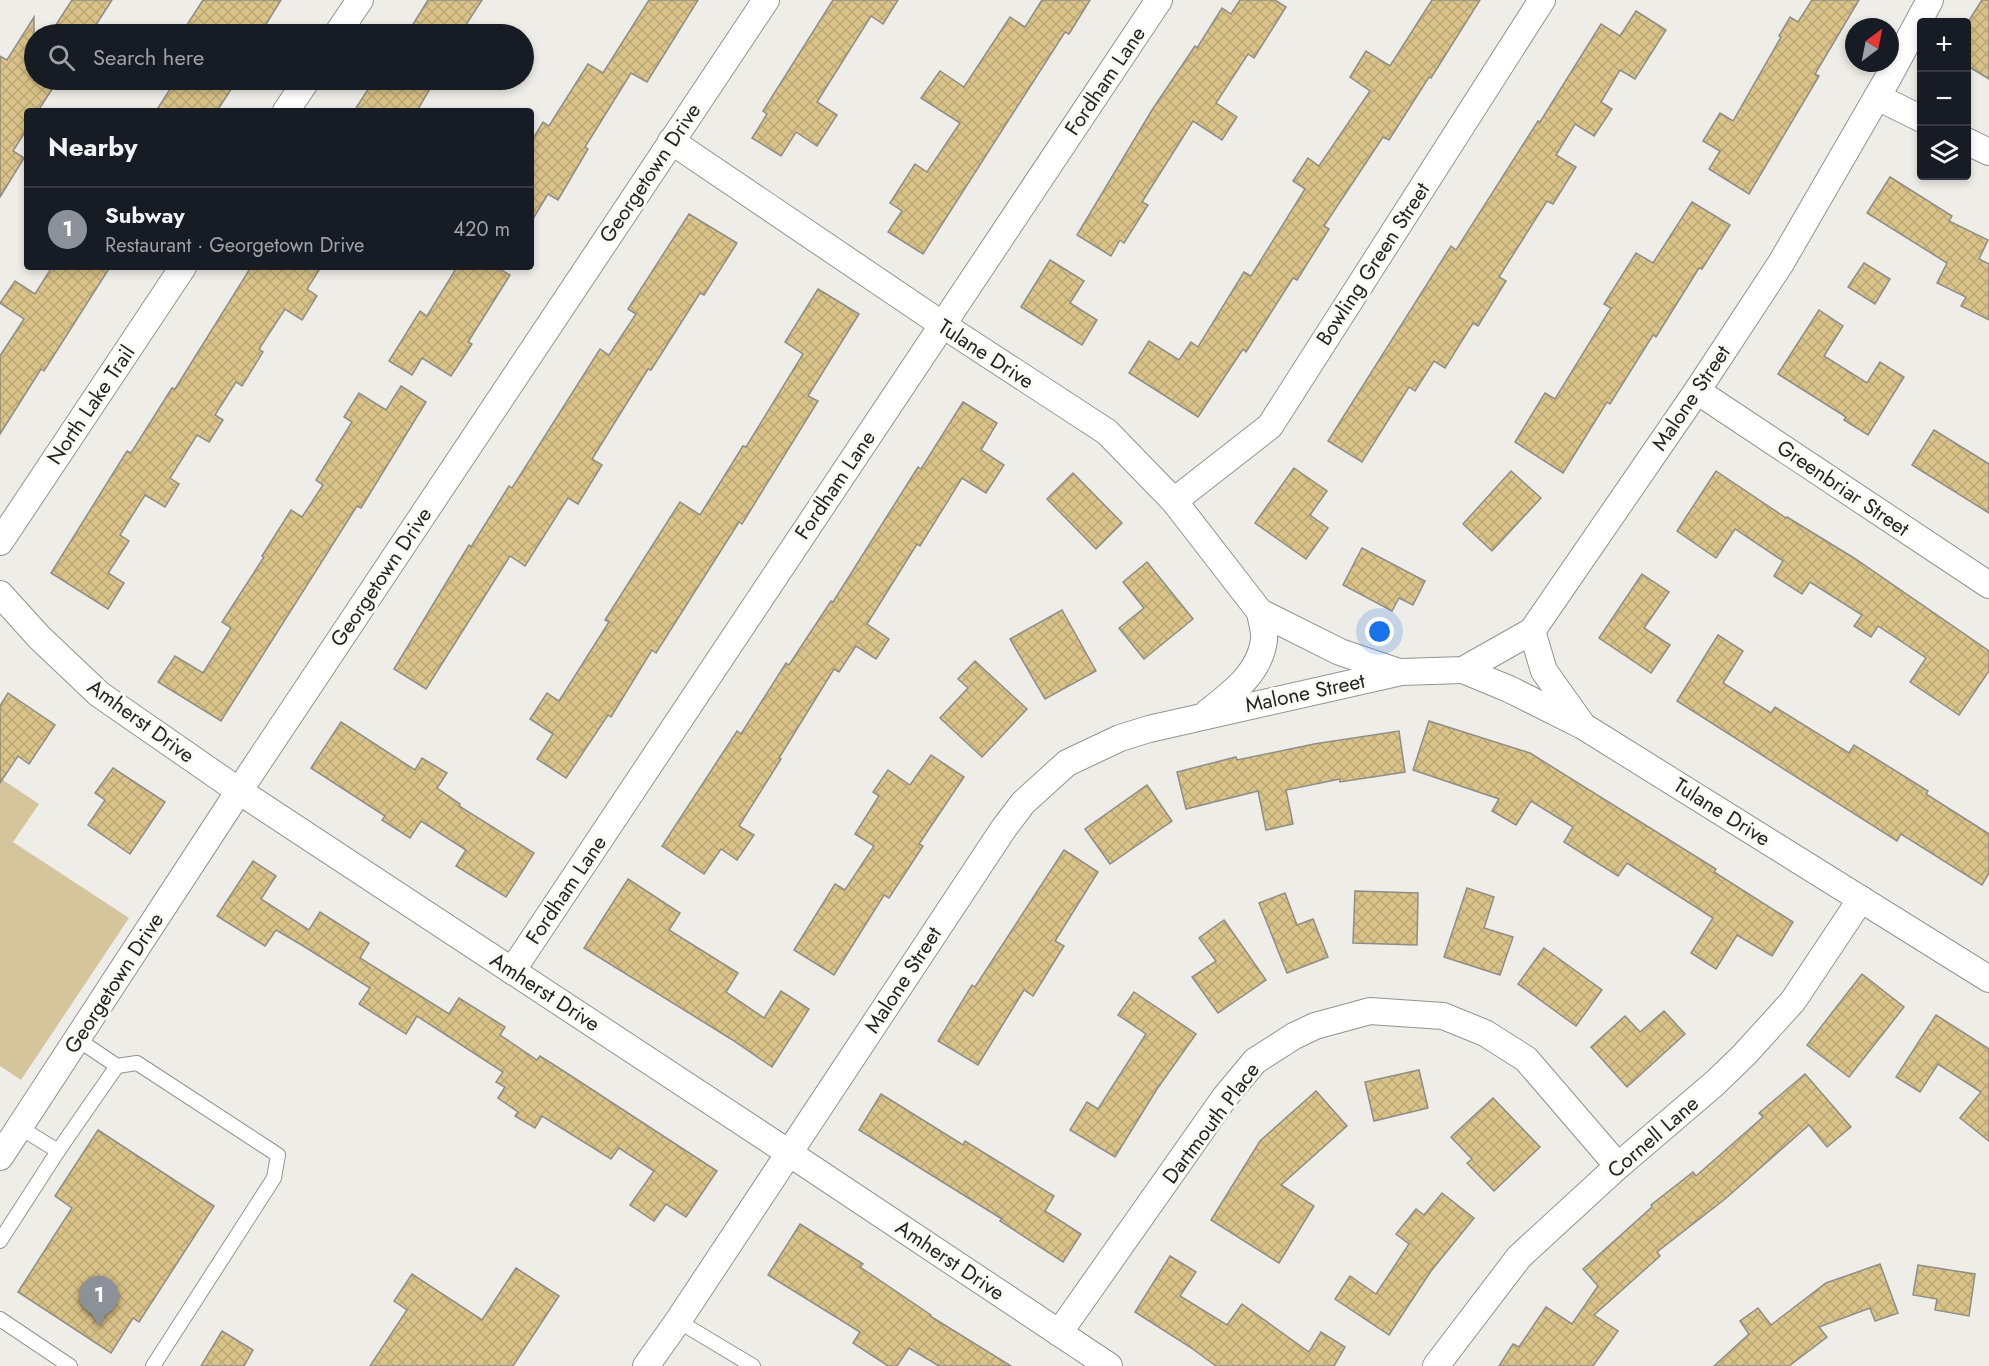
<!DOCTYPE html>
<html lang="en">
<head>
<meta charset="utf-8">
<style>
  body { margin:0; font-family:Jost,sans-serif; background:#20242c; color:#f1f3f6 }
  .controls { position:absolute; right:18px; top:18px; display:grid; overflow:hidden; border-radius:6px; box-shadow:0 3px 9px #0003 }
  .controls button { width:54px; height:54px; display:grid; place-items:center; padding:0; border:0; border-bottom:2px solid #363941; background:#171b24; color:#f1f3f6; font:30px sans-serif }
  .compass { position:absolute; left:1845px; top:18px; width:54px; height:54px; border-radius:50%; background:#171b24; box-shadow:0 3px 9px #0003; rotate:32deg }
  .you { position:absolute; left:1380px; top:632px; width:21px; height:21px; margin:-15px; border:4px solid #fff; border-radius:50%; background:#1a73e8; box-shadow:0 0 0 9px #1a73e833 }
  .badge { display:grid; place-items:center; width:39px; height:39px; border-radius:50%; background:#8c9099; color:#fff; font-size:20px; font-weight:700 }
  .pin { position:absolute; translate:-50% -50px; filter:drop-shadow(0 2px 3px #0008) }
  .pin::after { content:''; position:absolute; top:32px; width:21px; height:18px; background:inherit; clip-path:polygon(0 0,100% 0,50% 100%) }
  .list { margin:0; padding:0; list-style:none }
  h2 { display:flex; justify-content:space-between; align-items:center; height:78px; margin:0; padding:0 24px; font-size:26px }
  h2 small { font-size:20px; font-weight:400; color:#9ea1a6 }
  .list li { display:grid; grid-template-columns:39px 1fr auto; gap:18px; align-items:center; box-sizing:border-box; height:84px; padding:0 24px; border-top:2px solid #363941 }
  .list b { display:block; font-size:22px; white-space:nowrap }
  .list p { margin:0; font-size:20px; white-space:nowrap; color:#9ea1a6 }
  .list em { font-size:20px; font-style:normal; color:#9ea1a6 }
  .icon { flex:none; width:33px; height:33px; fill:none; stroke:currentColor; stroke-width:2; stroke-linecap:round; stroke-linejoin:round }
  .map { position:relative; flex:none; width:1989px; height:1366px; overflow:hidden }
  .search { position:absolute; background:#171b24; box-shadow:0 3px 9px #0003; left:24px; top:24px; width:510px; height:66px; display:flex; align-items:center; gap:15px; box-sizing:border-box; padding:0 21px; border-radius:33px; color:#9ea1a6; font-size:22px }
  .panel { position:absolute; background:#171b24; box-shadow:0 3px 9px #0003; left:24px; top:108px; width:510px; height:162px; border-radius:6px }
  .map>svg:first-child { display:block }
  .grass { fill:#d5c59d }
  .building { fill:url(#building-cross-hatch); stroke:#8f8d88; stroke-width:1.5 }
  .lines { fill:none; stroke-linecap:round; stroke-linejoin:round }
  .service-casing { stroke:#95938e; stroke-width:16 }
  .minor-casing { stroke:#95938e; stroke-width:28 }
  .service { stroke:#fff; stroke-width:14 }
  .minor { stroke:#fff; stroke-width:26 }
  .labels { text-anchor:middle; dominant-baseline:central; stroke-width:6; stroke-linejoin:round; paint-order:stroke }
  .street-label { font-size:21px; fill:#242422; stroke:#fcfaf5 }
</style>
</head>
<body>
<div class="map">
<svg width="1989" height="1366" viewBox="0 0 1989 1366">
  <defs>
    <pattern id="building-cross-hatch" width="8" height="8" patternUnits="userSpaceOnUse" patternTransform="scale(1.5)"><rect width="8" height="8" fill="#d9c388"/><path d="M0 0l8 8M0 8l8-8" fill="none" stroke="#baa775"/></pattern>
  </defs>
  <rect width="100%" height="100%" fill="#efede7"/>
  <path class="grass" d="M 0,778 L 39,804 L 13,842 L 129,918 L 21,1080 L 0,1066 Z"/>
  <g class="building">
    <path d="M 72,0 L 112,0 L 90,34 L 50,34 Z"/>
    <path d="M 203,0 L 281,0 L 260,34 L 181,34 Z"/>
    <path d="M 428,0 L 482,0 L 460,34 L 407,34 Z"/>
    <path d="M 649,0 L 698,0 L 647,82 L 631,73 L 585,147 L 588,149 L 558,200 L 548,194 L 531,222 L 531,142 L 543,122 L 549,126 L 588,64 L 603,73 Z"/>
    <path d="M 833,0 L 898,0 L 883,24 L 871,16 L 817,102 L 837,115 L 817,146 L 796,132 L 781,156 L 752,138 L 767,114 L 763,111 Z"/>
    <path d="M 1042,0 L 1090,0 L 1069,34 L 1065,32 L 923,254 L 888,232 L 902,211 L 890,203 L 915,164 L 927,172 L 960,123 L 921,98 L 940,71 L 964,87 L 1010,17 L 1025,27 Z"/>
    <path d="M 1240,0 L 1275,0 L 1286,7 L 1254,58 L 1248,54 L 1216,103 L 1237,117 L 1222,140 L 1193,121 L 1142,202 L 1148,205 L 1124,243 L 1120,240 L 1111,256 L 1077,235 L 1152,110 L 1195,46 L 1197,48 L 1222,8 L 1231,14 Z"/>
    <path d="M 1432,0 L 1480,0 L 1431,78 L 1429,77 L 1389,140 L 1383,137 L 1324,226 L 1329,229 L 1297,280 L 1293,278 L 1246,352 L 1243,349 L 1198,417 L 1129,373 L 1149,341 L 1179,360 L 1191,342 L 1198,347 L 1244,272 L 1251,276 L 1305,189 L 1293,181 L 1308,158 L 1319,166 L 1370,91 L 1350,77 L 1366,51 L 1390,66 Z"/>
    <path d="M 1812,0 L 1859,0 L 1815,74 L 1819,76 L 1749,194 L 1709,169 L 1720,151 L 1703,141 L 1720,113 L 1733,121 L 1781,37 L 1779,36 L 1790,17 L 1798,22 Z"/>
    <path d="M 1982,0 L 1989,0 L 1989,79 L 1966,65 L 1966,25 Z"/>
    <path d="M 1636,11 L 1666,30 L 1635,79 L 1620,70 L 1601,102 L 1612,109 L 1594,136 L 1575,124 L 1556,155 L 1576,167 L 1553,204 L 1547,201 L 1499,277 L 1506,281 L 1478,326 L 1473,323 L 1445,368 L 1434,361 L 1415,391 L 1409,387 L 1362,462 L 1328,441 L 1451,246 L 1456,250 L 1538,121 L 1540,122 L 1601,24 L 1620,36 Z"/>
    <path d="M 34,17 L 34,80 L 58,80 L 38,111 L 27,111 L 27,129 L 13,151 L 24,158 L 0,197 L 0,56 L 7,60 Z"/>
    <path d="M 176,80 L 237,80 L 217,111 L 156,111 Z"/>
    <path d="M 374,80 L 435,80 L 417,111 L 354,111 Z"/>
    <path d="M 1890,177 L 1952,216 L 1949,221 L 1988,240 L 1979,259 L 1989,264 L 1989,320 L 1961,306 L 1966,297 L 1937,283 L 1947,263 L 1867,213 Z"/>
    <path d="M 1692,202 L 1730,225 L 1702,269 L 1699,268 L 1656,337 L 1653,335 L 1610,404 L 1607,402 L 1563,473 L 1515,442 L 1545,393 L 1555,399 L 1611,308 L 1604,304 L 1636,253 L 1653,263 Z"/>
    <path d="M 689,214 L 737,243 L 704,295 L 700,293 L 651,370 L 648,369 L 592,459 L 602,465 L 578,504 L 568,498 L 525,566 L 510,556 L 426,689 L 394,669 L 469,545 L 471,547 L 509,486 L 512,488 L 600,349 L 609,355 L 636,314 L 628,309 Z"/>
    <path d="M 1050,260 L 1084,281 L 1070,303 L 1097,320 L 1082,345 L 1021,307 Z"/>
    <path d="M 1864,263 L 1890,279 L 1875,304 L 1848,287 Z"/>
    <path d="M 52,267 L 110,267 L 44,371 L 41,369 L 0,434 L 0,356 L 24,319 L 0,303 L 15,281 L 35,294 Z"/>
    <path d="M 251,267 L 321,267 L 307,289 L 317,296 L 302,320 L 285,309 L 259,349 L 263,352 L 242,386 L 236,382 L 215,415 L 223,420 L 209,442 L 197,435 L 170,478 L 179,484 L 165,507 L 145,495 L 120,535 L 129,541 L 108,573 L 124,583 L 108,609 L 51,573 L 127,451 L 131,453 L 172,388 L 175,389 Z"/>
    <path d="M 457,267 L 496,267 L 510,275 L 468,342 L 472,344 L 451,376 L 422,358 L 412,375 L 389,361 L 420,311 L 427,316 Z"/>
    <path d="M 818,289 L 859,314 L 808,396 L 818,401 L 742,524 L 739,522 L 656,653 L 652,650 L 611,717 L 608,715 L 566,778 L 537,759 L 553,734 L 530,719 L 547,693 L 559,701 L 609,622 L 605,620 L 680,502 L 700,515 L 743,446 L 746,447 L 803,354 L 785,342 Z"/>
    <path d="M 1819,310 L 1843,326 L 1824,356 L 1867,383 L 1880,362 L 1904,377 L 1868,435 L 1844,420 L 1846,417 L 1778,374 Z"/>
    <path d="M 401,386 L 426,402 L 361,508 L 357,506 L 221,721 L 158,682 L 175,656 L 203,673 L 231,628 L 222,622 L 264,557 L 262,556 L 291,510 L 302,517 L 323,485 L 316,480 L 352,422 L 344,417 L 359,393 L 386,410 Z"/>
    <path d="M 963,402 L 997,423 L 981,450 L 1004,465 L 986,493 L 962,478 L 920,546 L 917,544 L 867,624 L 889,639 L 876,659 L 856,646 L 839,672 L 834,669 L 779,758 L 781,759 L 739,826 L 754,835 L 737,860 L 721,849 L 704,874 L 662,846 L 737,731 L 741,734 L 786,663 L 789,665 L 831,601 L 833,602 L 918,467 L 921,469 Z"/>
    <path d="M 1934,430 L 1989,464 L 1989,513 L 1912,465 Z"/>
    <path d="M 1294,468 L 1327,491 L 1310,515 L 1328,528 L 1306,559 L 1255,523 Z"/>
    <path d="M 1511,471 L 1541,498 L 1492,551 L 1463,524 Z"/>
    <path d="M 1716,471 L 1786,518 L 1787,517 L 1854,558 L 1989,651 L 1989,671 L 1959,715 L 1910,682 L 1926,658 L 1878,626 L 1871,637 L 1854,626 L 1862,615 L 1810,582 L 1802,594 L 1774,576 L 1783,561 L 1735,529 L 1716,558 L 1677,531 Z"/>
    <path d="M 1073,473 L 1122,523 L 1096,549 L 1047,499 Z"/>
    <path d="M 1362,548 L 1425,581 L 1413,605 L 1399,598 L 1392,611 L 1343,585 Z"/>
    <path d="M 1147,562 L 1193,619 L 1144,659 L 1119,628 L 1144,608 L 1123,582 Z"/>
    <path d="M 1642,574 L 1669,592 L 1644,628 L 1670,645 L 1651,673 L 1599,638 Z"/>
    <path d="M 1062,610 L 1096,671 L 1045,699 L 1010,639 Z"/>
    <path d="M 1718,635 L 1743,651 L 1723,683 L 1771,713 L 1775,707 L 1849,753 L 1854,745 L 1928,791 L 1926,794 L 1989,834 L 1989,873 L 1982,885 L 1901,834 L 1897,841 L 1677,701 Z"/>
    <path d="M 975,661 L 1027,709 L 982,757 L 940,718 L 968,688 L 958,679 Z"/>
    <path d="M 8,693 L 55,725 L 29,764 L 18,756 L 0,783 L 0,706 Z"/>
    <path d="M 1429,721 L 1530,753 L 1716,869 L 1714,872 L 1793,922 L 1772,956 L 1737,935 L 1716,969 L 1691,953 L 1713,918 L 1627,863 L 1618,876 L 1564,842 L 1573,827 L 1531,801 L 1516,825 L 1492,811 L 1499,799 L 1413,770 Z"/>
    <path d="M 341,722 L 415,770 L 422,758 L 447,773 L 437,788 L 460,804 L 459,806 L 534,853 L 506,897 L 456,866 L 466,850 L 421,821 L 410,838 L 382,820 L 385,816 L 311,768 Z"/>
    <path d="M 1399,731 L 1405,772 L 1340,782 L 1340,779 L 1286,790 L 1293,824 L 1266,830 L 1258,791 L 1186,809 L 1177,772 L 1236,757 L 1237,760 L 1314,744 Z"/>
    <path d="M 931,755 L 964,777 L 919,844 L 923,846 L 889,898 L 884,895 L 834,975 L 794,950 L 835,884 L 845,890 L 874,846 L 855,834 L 879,796 L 873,792 L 888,770 L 910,785 Z"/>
    <path d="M 113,768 L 165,802 L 130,854 L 88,825 L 105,800 L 95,793 Z"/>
    <path d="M 1147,785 L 1172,821 L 1110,864 L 1085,829 Z"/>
    <path d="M 1064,850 L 1098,872 L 1055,941 L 1064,946 L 1033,996 L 1024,990 L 978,1065 L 938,1041 L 972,985 L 975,987 Z"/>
    <path d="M 253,861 L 276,876 L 261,899 L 309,930 L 320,912 L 369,943 L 360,958 L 449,1014 L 459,998 L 505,1027 L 500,1035 L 537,1060 L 540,1056 L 562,1070 L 717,1171 L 686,1217 L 666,1204 L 654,1221 L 630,1205 L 654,1171 L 619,1148 L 611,1159 L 542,1116 L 535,1128 L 515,1116 L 518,1112 L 498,1098 L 505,1087 L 496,1082 L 503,1072 L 417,1016 L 406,1034 L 359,1004 L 370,988 L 300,944 L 276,930 L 265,946 L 217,916 Z"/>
    <path d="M 628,879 L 680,913 L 669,930 L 738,973 L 726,992 L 764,1018 L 781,991 L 809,1009 L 772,1067 L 731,1039 L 584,948 Z"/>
    <path d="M 1467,888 L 1494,897 L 1484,928 L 1513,937 L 1500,975 L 1444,957 Z"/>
    <path d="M 1355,891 L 1418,893 L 1417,945 L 1353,943 Z"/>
    <path d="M 1285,893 L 1297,925 L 1313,919 L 1328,957 L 1287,973 L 1259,903 Z"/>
    <path d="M 1224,920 L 1266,980 L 1218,1013 L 1192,977 L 1216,961 L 1199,938 Z"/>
    <path d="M 1544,948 L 1602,990 L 1576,1026 L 1518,984 Z"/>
    <path d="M 1862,974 L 1904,1007 L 1849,1077 L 1807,1045 Z"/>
    <path d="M 1134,992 L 1196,1034 L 1157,1089 L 1115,1157 L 1070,1130 L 1087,1102 L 1098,1109 L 1146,1034 L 1118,1015 Z"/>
    <path d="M 1664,1011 L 1685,1034 L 1627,1087 L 1591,1047 L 1625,1016 L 1640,1032 Z"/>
    <path d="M 1936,1015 L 1989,1049 L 1989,1141 L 1960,1118 L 1981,1092 L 1938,1064 L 1920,1092 L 1896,1077 Z"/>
    <path d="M 1419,1070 L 1428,1108 L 1374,1121 L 1365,1082 Z"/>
    <path d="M 1805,1074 L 1851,1127 L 1827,1147 L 1809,1125 L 1725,1199 L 1657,1252 L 1660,1256 L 1594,1315 L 1618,1331 L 1593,1366 L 1499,1366 L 1513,1344 L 1519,1347 L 1546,1307 L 1572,1324 L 1598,1286 L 1583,1269 L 1652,1207 L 1651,1205 L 1693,1172 L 1696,1176 L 1763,1117 L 1759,1113 Z"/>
    <path d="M 1316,1091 L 1347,1126 L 1281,1185 L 1314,1206 L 1279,1263 L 1211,1220 L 1260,1141 Z"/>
    <path d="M 881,1094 L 963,1145 L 965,1141 L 1054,1196 L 1045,1211 L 1081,1234 L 1063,1262 L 1000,1221 L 1002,1219 L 859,1130 Z"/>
    <path d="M 1493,1098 L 1540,1147 L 1494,1191 L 1467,1163 L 1472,1159 L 1451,1137 Z"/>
    <path d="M 98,1130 L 214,1206 L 139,1322 L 133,1318 L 111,1353 L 18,1292 L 72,1208 L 55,1196 Z"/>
    <path d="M 1442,1193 L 1474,1218 L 1431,1271 L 1389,1335 L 1335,1299 L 1350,1276 L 1376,1294 L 1409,1244 L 1396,1234 L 1416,1209 L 1424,1215 Z"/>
    <path d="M 800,1224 L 863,1264 L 860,1267 L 931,1315 L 930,1316 L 1011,1366 L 939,1366 L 909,1348 L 897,1366 L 888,1366 L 853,1343 L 860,1332 L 768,1275 Z"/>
    <path d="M 1170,1256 L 1196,1272 L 1180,1296 L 1227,1325 L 1242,1304 L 1309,1352 L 1321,1332 L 1345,1347 L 1334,1366 L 1216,1366 L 1190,1347 L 1135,1312 Z"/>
    <path d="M 1880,1264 L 1898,1313 L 1875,1321 L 1870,1308 L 1819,1327 L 1827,1337 L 1789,1366 L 1714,1366 L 1749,1334 L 1740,1321 L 1758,1308 L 1771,1325 L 1826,1283 Z"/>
    <path d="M 1918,1265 L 1975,1274 L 1969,1316 L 1935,1310 L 1937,1299 L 1913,1295 Z"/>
    <path d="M 516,1268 L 559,1296 L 513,1366 L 370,1366 L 407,1310 L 394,1301 L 412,1274 L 482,1320 Z"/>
    <path d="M 222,1331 L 253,1350 L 244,1366 L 201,1366 Z"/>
  </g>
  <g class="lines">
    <defs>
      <g id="service">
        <path d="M 117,1066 L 137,1063 L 278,1155 L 274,1178 L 153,1366"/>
        <path d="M 19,1127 L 58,1151"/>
        <path d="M 0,1241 L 58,1151 L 117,1066 L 77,1039"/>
        <path d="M 0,1319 L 70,1366"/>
        <path d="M 678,1321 L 753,1366"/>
      </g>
      <g id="minor">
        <path d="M 337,34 L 360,0"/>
        <path d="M 1877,97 L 1922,119"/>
        <path d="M 286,111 L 307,80"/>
        <path d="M 671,141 L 943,325 L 1107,432 L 1174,501 L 1260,612 L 1340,652 L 1399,672"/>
        <path d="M 1966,141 L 1989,152"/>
        <path d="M 1697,391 L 1989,585"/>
        <path d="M 1174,501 L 1270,426 L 1542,0"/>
        <path d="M 0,542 L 183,267"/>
        <path d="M 0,594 L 39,637 L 99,694 L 239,791 L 789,1153 L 1109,1366"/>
        <path d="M 1532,631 L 1544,671 L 1581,723"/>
        <path d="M 1463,670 L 1509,689 L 1583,726 L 1989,979"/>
        <path d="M 1208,712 C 1232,693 1260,673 1264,640 C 1265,631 1261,620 1260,612"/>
        <path d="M 512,971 L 1159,0"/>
        <path d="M 0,1157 L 239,791 L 766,0"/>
        <path d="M 1059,1333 L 1225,1097 L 1255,1061 L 1294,1036 L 1315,1026 L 1370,1011 L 1443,1016 L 1485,1033 L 1526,1059 L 1618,1166"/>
        <path d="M 646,1366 L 678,1321 L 1004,828 L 1023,803 L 1067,763 L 1120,738 L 1149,729 L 1401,672 L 1463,670 L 1532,631 L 1697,391 L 1781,263 L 1888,78 L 1930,0"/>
        <path d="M 1436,1366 L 1519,1257 L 1618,1166 L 1715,1083 L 1744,1055 L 1793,1001 L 1861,899"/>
      </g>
    </defs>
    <use href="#service" class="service-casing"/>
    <use href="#minor" class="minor-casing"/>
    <use href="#service" class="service"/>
    <use href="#minor" class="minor"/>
  </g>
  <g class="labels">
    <g class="street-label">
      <text transform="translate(1105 81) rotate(-56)">Fordham Lane</text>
      <text transform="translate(650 173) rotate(-56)">Georgetown Drive</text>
      <text transform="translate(1373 264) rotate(-57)">Bowling Green Street</text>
      <text transform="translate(986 354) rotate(33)">Tulane Drive</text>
      <text transform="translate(1691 398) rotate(-56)">Malone Street</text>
      <text transform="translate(91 405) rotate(-56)">North Lake Trail</text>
      <text transform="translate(835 485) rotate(-56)">Fordham Lane</text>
      <text transform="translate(1843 488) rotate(34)">Greenbriar Street</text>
      <text transform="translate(381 577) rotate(-56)">Georgetown Drive</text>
      <text transform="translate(1305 693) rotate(-12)">Malone Street</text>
      <text transform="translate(141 721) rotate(36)">Amherst Drive</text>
      <text transform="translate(1722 812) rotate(32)">Tulane Drive</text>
      <text transform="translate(566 890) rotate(-56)">Fordham Lane</text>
      <text transform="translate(903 980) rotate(-57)">Malone Street</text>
      <text transform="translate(114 983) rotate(-57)">Georgetown Drive</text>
      <text transform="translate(545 992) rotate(33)">Amherst Drive</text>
      <text transform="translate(1211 1123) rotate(-53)">Dartmouth Place</text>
      <text transform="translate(1653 1137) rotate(-41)">Cornell Lane</text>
      <text transform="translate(950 1260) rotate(34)">Amherst Drive</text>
    </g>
  </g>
</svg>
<div class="controls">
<button>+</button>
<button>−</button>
<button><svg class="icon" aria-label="layers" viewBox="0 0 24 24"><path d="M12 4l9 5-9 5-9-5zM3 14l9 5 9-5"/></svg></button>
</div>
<svg class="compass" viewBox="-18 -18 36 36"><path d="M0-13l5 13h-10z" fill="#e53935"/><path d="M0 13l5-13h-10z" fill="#9ea1a6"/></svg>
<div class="you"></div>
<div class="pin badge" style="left:99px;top:1326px">1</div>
<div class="search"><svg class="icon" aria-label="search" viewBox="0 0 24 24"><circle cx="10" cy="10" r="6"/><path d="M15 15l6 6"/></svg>Search here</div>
<section class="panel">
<h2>Nearby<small></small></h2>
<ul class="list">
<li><span class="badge">1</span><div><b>Subway</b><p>Restaurant · Georgetown Drive</p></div><em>420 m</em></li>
</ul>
</section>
</div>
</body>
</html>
